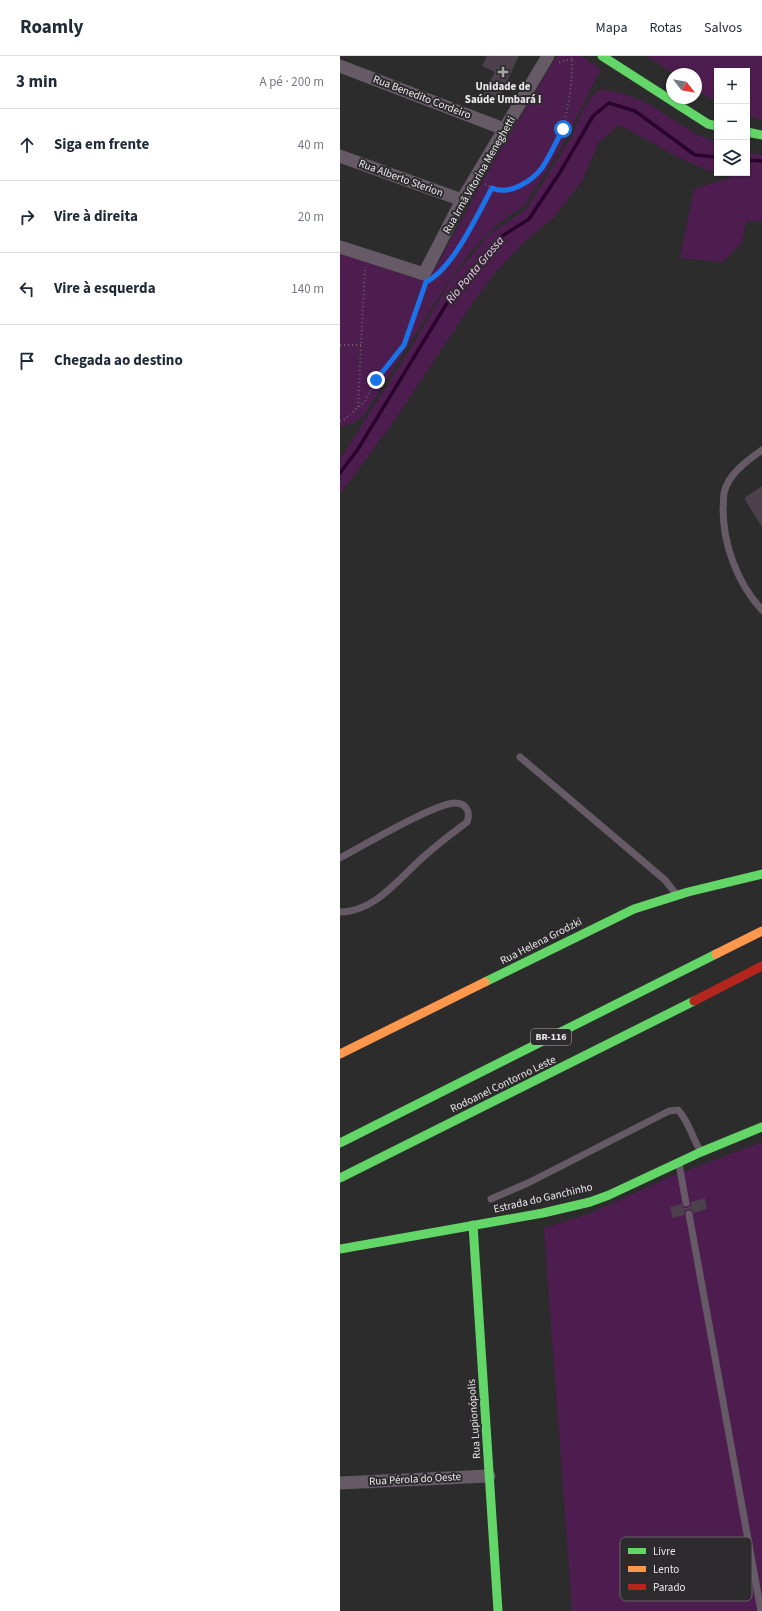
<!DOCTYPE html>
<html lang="pt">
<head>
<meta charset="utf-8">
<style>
  body { margin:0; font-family:"Source Sans 3",sans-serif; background:#f2f2f3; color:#1f2937 }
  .controls { position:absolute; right:12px; top:12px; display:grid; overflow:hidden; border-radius:0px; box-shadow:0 1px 3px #0004 }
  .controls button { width:36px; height:36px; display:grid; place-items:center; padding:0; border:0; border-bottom:1px solid #e0e1e3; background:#fff; color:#1f2937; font:20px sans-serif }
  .compass { position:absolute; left:326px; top:12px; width:36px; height:36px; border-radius:50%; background:#fff; box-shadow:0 1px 3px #0004; rotate:121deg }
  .stop { position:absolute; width:12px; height:12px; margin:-9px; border:3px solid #1a73e8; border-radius:50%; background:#fff }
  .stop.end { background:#1a73e8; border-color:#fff; box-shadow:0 1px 4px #0008 }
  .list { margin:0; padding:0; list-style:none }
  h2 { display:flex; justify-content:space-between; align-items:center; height:52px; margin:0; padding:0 16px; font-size:17px }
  h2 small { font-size:13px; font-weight:400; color:#747a83 }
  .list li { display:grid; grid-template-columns:26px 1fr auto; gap:12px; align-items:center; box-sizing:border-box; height:72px; padding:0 16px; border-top:1px solid #e0e1e3 }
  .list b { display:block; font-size:15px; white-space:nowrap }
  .list em { font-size:13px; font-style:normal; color:#747a83 }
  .icon { flex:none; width:22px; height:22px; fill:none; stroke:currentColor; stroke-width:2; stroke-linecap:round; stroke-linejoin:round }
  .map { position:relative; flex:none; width:422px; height:1555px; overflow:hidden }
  header { display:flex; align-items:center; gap:24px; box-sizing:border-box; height:56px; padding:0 20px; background:#fff; border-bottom:1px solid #e0e1e3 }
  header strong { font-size:19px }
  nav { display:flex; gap:22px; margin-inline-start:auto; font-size:14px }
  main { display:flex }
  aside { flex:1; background:#fff }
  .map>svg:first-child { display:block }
  .green { fill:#4e1d50 }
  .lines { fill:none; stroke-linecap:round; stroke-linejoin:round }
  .stream { stroke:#2a042d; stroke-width:3.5 }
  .building { fill:#4b404c }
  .path { stroke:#675f67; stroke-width:2; stroke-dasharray:1 3; stroke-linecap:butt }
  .lane { stroke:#655a66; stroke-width:7 }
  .street { stroke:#655a66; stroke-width:13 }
  .fast { stroke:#63d668; stroke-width:9 }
  .slow { stroke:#ff974d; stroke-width:9 }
  .jam { stroke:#b3261e; stroke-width:9 }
  .route { stroke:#1a73e8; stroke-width:5 }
  .poi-dot { fill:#a8a6a8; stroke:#2d2b2d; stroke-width:1.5 }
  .labels { text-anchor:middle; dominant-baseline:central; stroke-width:4; stroke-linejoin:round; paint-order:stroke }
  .shield { fill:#2d2b2d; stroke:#b1afb1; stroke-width:1 }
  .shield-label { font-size:10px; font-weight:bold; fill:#eae8ea }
  .poi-label { font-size:11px; font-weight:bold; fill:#eae8ea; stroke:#2d2b2d }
  .street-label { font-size:11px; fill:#eae8ea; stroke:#2d2b2d }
  .water-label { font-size:12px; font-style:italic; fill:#f9c5fa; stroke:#2d2b2d }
  .key { fill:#2d2b2d; stroke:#666466; stroke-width:1 }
  .key-label { font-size:11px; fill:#eae8ea }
</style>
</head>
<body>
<header>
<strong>Roamly</strong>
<nav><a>Mapa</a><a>Rotas</a><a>Salvos</a></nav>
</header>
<main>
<aside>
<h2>3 min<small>A pé · 200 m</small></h2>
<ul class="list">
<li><svg class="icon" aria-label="ahead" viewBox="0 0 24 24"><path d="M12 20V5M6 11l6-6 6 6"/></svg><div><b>Siga em frente</b></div><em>40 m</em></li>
<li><svg class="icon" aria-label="right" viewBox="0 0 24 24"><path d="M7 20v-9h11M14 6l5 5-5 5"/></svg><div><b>Vire à direita</b></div><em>20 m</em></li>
<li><svg class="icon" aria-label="left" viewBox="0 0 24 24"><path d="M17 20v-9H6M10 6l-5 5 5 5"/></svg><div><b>Vire à esquerda</b></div><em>140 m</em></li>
<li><svg class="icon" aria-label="arrive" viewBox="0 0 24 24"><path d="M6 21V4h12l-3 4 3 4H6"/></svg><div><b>Chegada ao destino</b></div></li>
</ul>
</aside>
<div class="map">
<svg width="422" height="1555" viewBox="0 0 422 1555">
  <rect width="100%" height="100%" fill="#2c2c2c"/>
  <g class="green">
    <path d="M 217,0 L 241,0 L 261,13 L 221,92 L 184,150 L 160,166 L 131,195 L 110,223 L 23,361 L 13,367 L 0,371 L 0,197 L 73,222 L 85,223 L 96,211 L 151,110 Z"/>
    <path d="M 307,0 L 422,0 L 422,64 L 407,60 L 407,15 L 377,15 L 377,47 L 356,33 L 356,18 L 334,18 Z"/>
    <path d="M 261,33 L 284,38 L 309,48 L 354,77 L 377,87 L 377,117 C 339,105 313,86 279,69 L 259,86 L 242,125 L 213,162 L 184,186 L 155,217 L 133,246 L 52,368 L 0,438 L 0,403 L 66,300 L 112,222 L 150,178 L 186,153 L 231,82 L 239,62 L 251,41 Z"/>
    <path d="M 407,96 L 422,99 L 422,165 L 406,166 L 402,186 L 383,206 L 340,202 L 354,133 L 391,121 L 377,117 L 407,117 Z"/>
    <path d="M 422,1086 L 422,1555 L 232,1555 L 204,1172 L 251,1157 L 330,1121 Z"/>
  </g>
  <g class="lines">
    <g class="stream">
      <path d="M 407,104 L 422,105"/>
      <path d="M 0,417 L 18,393 L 107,247 L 162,180 L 189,163 L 219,118 L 253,60 L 269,47 L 295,55 L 355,99 L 377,101"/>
    </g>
  </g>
  <g class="building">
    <path d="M 147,0 L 179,0 L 156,48 L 142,41 L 155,16 L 142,10 Z"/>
    <path d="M 422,430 L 422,471 L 404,442 Z"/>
    <path d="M 365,1142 L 367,1153 L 354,1157 L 351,1153 L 348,1153 L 344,1156 L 344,1159 L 333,1162 L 330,1151 L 341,1148 L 344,1152 L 347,1152 L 351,1149 L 351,1146 Z"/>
  </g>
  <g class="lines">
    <g class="path">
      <path d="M 219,6 L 232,3 L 232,0"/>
      <path d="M 159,41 L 169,46"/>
      <path d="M 145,128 L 152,132"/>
      <path d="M 98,218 L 107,210 L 152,132 C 162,137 169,134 179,130 C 220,112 233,43 232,3"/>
      <path d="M 0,289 L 21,289"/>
      <path d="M 18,351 L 25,211"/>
      <path d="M 0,365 L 5,363 L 24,346 L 36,325 L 64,289 L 85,229"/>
    </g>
    <g class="lane">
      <path d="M 422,394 C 408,404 388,418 384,437 C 383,441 384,447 383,452 C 383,488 397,527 422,554"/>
      <path d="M 180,701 L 325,824 L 336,838"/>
      <path d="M 0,802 C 21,791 95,747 115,747 C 126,747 131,756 127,766 C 114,776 100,786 88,797 C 62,818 37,856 0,856"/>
      <path d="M 339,1108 L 346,1147"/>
      <path d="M 151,1143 L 188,1127 L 329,1055 L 338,1054 C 349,1065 352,1082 361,1096"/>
      <path d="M 349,1158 L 421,1555"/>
    </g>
    <g class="street">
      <path d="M 0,10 L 164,73"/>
      <path d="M 0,100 L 122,144"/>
      <path d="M 0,191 L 84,218 L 122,144 L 208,0"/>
      <path d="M 0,1427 L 149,1420"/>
    </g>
    <g class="fast">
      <path d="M 262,0 L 368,68 L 377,70"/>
      <path d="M 407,76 L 422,79"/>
      <path d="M 145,926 L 294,853 L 348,836 L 422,818"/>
      <path d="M 0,1087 L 376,898"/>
      <path d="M 0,1122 L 354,945"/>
      <path d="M 133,1169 L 158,1555"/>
      <path d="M 0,1193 L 203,1157 L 250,1146 L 269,1139 L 361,1096 L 422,1071"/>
    </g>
    <g class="slow">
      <path d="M 376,898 L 422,875"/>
      <path d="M 0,998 L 145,926"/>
    </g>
    <path class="jam" d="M 354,945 L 422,910"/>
  </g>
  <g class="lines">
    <path class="route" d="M 36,324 L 64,289 L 86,226 C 113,213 137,159 152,132 C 169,140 192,125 202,112 C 210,100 216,86 223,73"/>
  </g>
  <path class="poi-dot" d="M161 10h4v4h4v4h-4v4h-4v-4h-4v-4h4z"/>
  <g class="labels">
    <rect class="shield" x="191" y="973" width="40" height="16" rx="3"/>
    <g class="shield-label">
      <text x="211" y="981">BR-116</text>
    </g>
    <g class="poi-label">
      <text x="163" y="30">Unidade de<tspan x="163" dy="13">Saúde Umbará I</tspan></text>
    </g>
    <g class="street-label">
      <text transform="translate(82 41) rotate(21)">Rua Benedito Cordeiro</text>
      <text transform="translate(139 119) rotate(-60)">Rua Irmã Vitorina Meneghetti</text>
      <text transform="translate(61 122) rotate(20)">Rua Alberto Sterion</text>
      <text transform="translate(201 885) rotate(-27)">Rua Helena Grodzki</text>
      <text transform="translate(163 1028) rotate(-26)">Rodoanel Contorno Leste</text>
      <text transform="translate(203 1142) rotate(-13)">Estrada do Ganchinho</text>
      <text transform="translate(134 1363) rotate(-94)">Rua Lupionópolis</text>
      <text transform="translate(75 1423) rotate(-3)">Rua Pérola do Oeste</text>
    </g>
    <g class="water-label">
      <text transform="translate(135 214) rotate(-50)">Rio Ponta Grossa</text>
    </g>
  </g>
  <rect x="280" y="1481" width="132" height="64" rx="6" class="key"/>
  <rect x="288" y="1492" width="18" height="6" fill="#63d668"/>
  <rect x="288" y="1510" width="18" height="6" fill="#ff974d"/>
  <rect x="288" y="1528" width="18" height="6" fill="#b3261e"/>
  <g class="key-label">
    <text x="313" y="1499">Livre</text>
    <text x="313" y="1517">Lento</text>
    <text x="313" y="1535">Parado</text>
  </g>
</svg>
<div class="controls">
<button>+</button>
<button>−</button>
<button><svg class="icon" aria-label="layers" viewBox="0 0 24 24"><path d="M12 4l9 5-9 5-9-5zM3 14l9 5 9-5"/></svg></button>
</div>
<svg class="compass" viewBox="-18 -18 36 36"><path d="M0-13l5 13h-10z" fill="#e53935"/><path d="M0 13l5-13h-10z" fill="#747a83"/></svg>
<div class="stop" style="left:223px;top:73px"></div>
<div class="stop end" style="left:36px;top:324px"></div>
</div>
</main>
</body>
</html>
